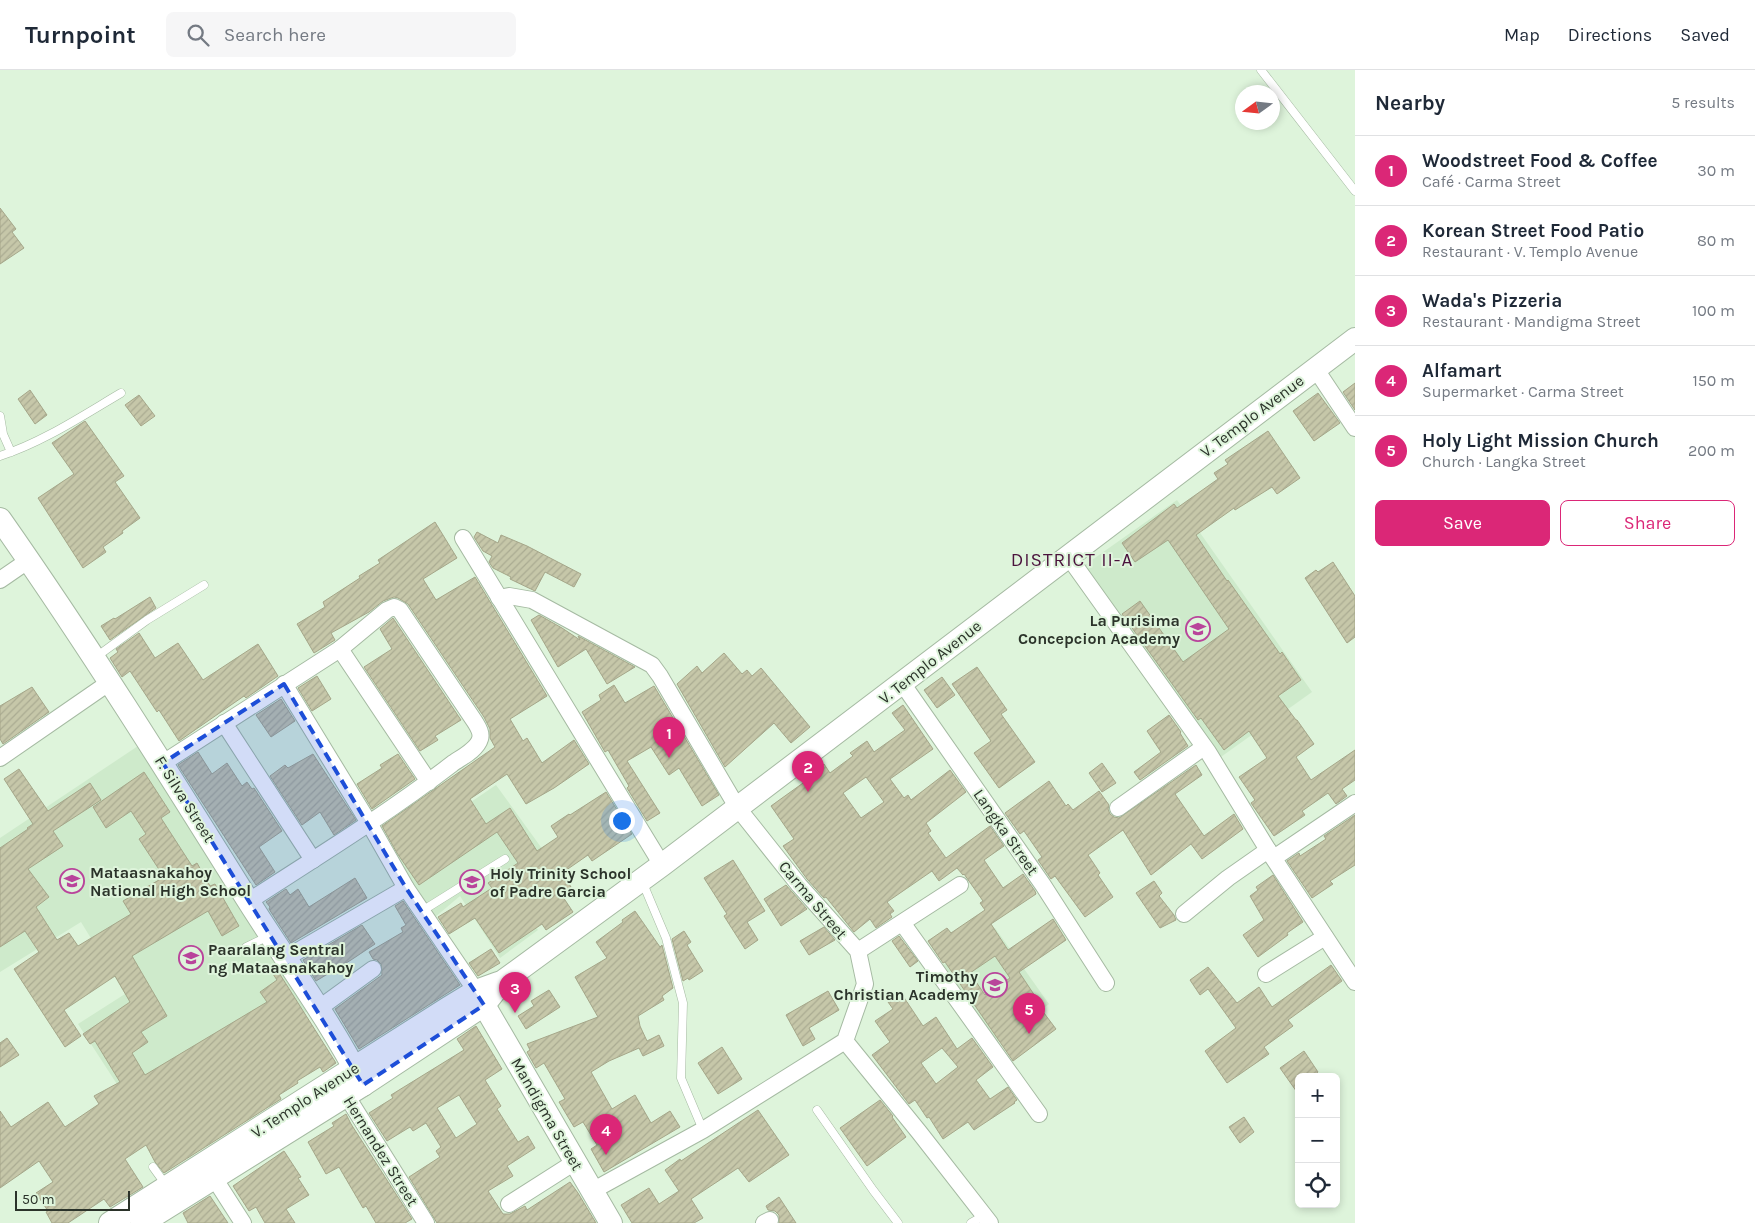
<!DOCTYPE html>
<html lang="en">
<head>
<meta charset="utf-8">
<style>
  body { margin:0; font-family:Karla,sans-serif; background:#f6f6f7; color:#1f2937 }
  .controls { position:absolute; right:15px; bottom:15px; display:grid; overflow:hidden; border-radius:8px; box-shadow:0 2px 8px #0003 }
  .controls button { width:45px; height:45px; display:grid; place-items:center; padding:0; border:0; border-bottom:1px solid #e0e1e3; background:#fff; color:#1f2937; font:25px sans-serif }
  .compass { position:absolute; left:1235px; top:15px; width:45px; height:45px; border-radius:50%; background:#fff; box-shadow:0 2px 8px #0003; rotate:255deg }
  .scale { position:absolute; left:15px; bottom:12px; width:115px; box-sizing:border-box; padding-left:5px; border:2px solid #2b332a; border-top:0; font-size:14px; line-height:18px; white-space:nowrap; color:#2b332a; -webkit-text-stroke:4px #def4db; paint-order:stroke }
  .you { position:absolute; left:621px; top:750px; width:18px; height:18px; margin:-12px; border:4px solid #fff; border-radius:50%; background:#1a73e8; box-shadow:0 0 0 8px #1a73e833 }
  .badge { display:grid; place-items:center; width:32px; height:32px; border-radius:50%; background:#db2777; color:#fff; font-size:16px; font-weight:700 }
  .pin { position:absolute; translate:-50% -41px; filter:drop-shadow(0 1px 2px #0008) }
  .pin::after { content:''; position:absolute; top:26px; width:18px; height:15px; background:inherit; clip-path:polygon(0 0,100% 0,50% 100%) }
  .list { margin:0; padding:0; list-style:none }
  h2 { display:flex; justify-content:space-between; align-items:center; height:65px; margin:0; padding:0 20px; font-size:21px }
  h2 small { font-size:16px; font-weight:400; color:#747a83 }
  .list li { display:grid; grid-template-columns:32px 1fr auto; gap:15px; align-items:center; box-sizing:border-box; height:70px; padding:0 20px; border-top:1px solid #e0e1e3 }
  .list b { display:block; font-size:19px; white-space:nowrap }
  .list p { margin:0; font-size:16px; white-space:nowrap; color:#747a83 }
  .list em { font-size:16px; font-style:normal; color:#747a83 }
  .actions { display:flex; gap:10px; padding:15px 20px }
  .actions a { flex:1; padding:11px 0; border:1px solid #db2777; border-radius:8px; text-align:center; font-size:18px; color:#db2777 }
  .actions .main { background:#db2777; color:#fff }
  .icon { flex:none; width:28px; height:28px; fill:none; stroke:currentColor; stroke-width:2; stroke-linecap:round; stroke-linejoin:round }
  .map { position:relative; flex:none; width:1355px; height:1153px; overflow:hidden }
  header { display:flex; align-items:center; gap:30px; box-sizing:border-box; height:70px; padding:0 25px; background:#fff; border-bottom:1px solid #e0e1e3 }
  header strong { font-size:24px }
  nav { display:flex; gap:28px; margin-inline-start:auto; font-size:18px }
  .search { width:350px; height:45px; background:#f6f6f7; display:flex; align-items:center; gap:12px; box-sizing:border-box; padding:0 18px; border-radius:8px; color:#747a83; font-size:19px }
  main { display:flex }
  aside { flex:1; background:#fff }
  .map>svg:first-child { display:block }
  .built { fill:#ceeacb }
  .building { fill:url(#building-hatch); stroke:#a5a689; fill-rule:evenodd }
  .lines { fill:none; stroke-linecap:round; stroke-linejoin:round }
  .lane-casing { stroke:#a5baa2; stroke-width:9 }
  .street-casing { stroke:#a5baa2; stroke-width:18 }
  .secondary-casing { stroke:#a5baa2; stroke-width:24 }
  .lane { stroke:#fff; stroke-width:8 }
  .street { stroke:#fff; stroke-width:16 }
  .secondary { stroke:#fff; stroke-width:22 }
  .marked { fill:#1d4ed8; fill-opacity:0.2; stroke:#1d4ed8; stroke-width:4; stroke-dasharray:10 6; stroke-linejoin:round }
  .labels { text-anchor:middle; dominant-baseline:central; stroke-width:4; stroke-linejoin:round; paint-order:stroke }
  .street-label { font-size:16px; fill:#2b332a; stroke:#def4db }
  .poi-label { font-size:16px; font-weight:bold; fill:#2b332a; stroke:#def4db; text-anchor:start }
  .quarter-label { font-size:19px; letter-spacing:1px; fill:#4b133d; stroke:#def4db }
</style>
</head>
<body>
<header>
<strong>Turnpoint</strong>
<div class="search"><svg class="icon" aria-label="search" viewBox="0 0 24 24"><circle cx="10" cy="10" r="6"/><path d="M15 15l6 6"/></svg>Search here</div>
<nav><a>Map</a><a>Directions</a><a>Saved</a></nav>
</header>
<main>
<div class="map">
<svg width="1355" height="1153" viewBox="0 0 1355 1153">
  <defs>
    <pattern id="building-hatch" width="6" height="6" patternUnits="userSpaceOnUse" patternTransform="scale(1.25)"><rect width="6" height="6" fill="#c6c7a9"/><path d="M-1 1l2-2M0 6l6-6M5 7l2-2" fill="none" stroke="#aaab92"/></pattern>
  </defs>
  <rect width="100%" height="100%" fill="#def4db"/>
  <g class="built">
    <path d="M 1177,430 L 1312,622 L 1218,689 L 1082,497 Z"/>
    <path d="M 144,672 L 311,939 L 135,1042 L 78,954 L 125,924 L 81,852 L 0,902 L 0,768 Z"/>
    <path d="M 496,715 L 556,798 L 512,825 L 538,860 L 500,888 L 460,826 L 434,848 L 393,785 Z"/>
    <path d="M 995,858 L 1049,934 L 996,973 L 942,896 Z"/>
  </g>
  <g class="building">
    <path d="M 0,138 L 16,159 L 12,162 L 24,178 L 0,194 Z"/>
    <path d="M 1355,313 L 1355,340 L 1343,322 Z"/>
    <path d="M 30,320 L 47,345 L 35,354 L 18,329 Z"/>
    <path d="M 1318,323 L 1340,353 L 1314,371 L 1293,341 Z"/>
    <path d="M 139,325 L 155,346 L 141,356 L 125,335 Z"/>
    <path d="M 85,351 L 124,406 L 115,412 L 140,448 L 122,461 L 123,463 L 103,477 L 106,482 L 83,498 L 38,428 L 74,404 L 52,373 Z"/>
    <path d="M 1268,361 L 1300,408 L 1277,424 L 1272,417 L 1235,440 L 1234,438 L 1196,465 L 1227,511 L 1228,510 L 1280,584 L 1282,582 L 1301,610 L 1278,626 L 1296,650 L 1297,650 L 1314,674 L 1296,687 L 1311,710 L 1355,680 L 1355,710 L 1342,719 L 1347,726 L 1336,734 L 1328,723 L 1302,741 L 1305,745 L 1274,766 L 1251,733 L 1255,730 L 1239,707 L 1267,688 L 1249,661 L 1224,680 L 1201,648 L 1198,650 L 1122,544 L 1140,531 L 1183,592 L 1229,559 L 1168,470 L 1135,492 L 1122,473 L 1174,434 L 1177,438 L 1218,409 L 1214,403 L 1228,394 L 1225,390 Z"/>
    <path d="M 435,452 L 457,488 L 423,509 L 436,530 L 475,507 L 547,626 L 510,649 L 523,671 L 527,668 L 542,693 L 574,670 L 589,694 L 554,718 L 526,734 L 507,704 L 470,729 L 486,754 L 510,738 L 537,781 L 558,767 L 551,756 L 569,744 L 570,745 L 606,722 L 632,764 L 592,791 L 588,785 L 562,803 L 571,817 L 561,824 L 573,842 L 546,860 L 542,854 L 499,883 L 475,848 L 449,864 L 438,847 L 461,833 L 463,837 L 492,818 L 488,813 L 518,793 L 497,762 L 419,815 L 397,783 L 382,756 L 495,677 L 490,668 L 490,659 L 484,647 L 408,534 L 398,528 L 394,527 L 383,531 L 369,542 L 331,563 L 335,570 L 314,583 L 297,554 L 325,537 L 323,532 L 360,508 L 359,506 L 380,493 L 378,490 Z"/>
    <path d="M 477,462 L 498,473 L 501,465 L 527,476 L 581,504 L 574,517 L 545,502 L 535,521 L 533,520 L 510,509 L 511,507 L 493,498 L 489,492 L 492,486 L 483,481 L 474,467 Z"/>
    <path d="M 1333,492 L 1355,526 L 1355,567 L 1347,573 L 1305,508 L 1316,500 L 1318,502 Z"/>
    <path d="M 150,527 L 156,538 L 110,570 L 101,556 L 114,548 L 115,549 Z"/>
    <path d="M 539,545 L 562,558 L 580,570 L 578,566 L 635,597 L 607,614 L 586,579 L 558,597 L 531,550 Z"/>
    <path d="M 393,548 L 461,650 L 435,666 L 438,670 L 420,681 L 364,597 L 392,579 L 380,559 Z"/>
    <path d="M 139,563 L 155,588 L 178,573 L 203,610 L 258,574 L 278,606 L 246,628 L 244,626 L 179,671 L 159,640 L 157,642 L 130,601 L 122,607 L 110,588 L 118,582 L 116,579 Z"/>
    <path d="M 724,583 L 742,604 L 747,600 L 752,606 L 761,598 L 810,657 L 791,673 L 774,653 L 725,697 L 677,614 L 697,596 L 702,603 Z"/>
    <path d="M 977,597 L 1007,640 L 1001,644 L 1035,692 L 999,718 L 974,683 L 991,671 L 952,614 Z"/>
    <path d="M 317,606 L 331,629 L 312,641 L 298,618 Z"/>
    <path d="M 942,607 L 955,625 L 937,638 L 924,620 Z"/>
    <path d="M 614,615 L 625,633 L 654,616 L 719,725 L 702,736 L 679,698 L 669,705 L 651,677 L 627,691 L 660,743 L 647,751 L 627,718 L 629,716 L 608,680 L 605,682 L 582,642 L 601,630 L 599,625 Z"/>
    <path d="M 32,617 L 49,642 L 3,674 L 0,669 L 0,636 Z"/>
    <path d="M 281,629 L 295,651 L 271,667 L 256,645 Z"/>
    <path d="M 903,635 L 933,679 L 890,709 L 904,728 L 908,725 L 911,730 L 950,700 L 966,722 L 926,753 L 931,761 L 928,763 L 946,788 L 990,756 L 1004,776 L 984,790 L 1003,818 L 1023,804 L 1035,821 L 1036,824 L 991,854 L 1008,880 L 1053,849 L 1066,870 L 1019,902 L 1043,938 L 1041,939 L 1056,959 L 1013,991 L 945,892 L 943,893 L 928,871 L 947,858 L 951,863 L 985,840 L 980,833 L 983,831 L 964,804 L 963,805 L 957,798 L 939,811 L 932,801 L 887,832 L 894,841 L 890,844 L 892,847 L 876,858 L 870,849 L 854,862 L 826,827 L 824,828 L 807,809 L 783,776 L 794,769 L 771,736 L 810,708 L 808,705 L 824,694 L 830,703 L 853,686 L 850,683 L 867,671 L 874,682 L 905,660 L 892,643 ZM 866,707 L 884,732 L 861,748 L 843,723 ZM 995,886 L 1010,908 L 985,925 L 970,903 Z"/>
    <path d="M 1169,645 L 1181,662 L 1180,663 L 1188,676 L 1140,710 L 1134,702 L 1161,682 L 1147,661 Z"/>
    <path d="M 198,682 L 212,704 L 227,693 L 242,716 L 247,712 L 252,719 L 254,718 L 282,761 L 259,777 L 275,802 L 256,815 L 178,695 Z"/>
    <path d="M 313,684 L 356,750 L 334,765 L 320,742 L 302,755 L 270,706 L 285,695 L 288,698 Z"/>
    <path d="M 398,684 L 415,709 L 372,739 L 357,714 L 382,698 L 380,695 Z"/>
    <path d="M 1102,693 L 1116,713 L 1102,722 L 1089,703 Z"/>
    <path d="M 1196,695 L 1202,705 L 1175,724 L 1204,766 L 1234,744 L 1243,759 L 1202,789 L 1191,774 L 1151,805 L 1123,760 L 1088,785 L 1100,803 L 1098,805 L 1113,827 L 1085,847 L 1055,806 L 1051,809 L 1038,790 L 1042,787 L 1024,761 L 1020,764 L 1005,743 L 1049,711 L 1066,736 L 1068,734 L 1073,740 L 1099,721 L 1109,735 L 1108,739 L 1110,744 L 1114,747 L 1119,748 Z"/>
    <path d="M 19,699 L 48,741 L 90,713 L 101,730 L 53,761 L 63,776 L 28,799 L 49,827 L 36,837 L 57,870 L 69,863 L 78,876 L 131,844 L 123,831 L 164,807 L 139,769 L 146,764 L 131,741 L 106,758 L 93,737 L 144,702 L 170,742 L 161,748 L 192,796 L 197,793 L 210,816 L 215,814 L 239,856 L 222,866 L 208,841 L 132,886 L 167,946 L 141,962 L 148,972 L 132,983 L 145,1005 L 267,932 L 260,922 L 277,910 L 269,898 L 274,895 L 336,993 L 323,1002 L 320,997 L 297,1011 L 298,1013 L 279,1025 L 281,1029 L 164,1103 L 155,1092 L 146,1075 L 125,1089 L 143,1117 L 110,1137 L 104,1129 L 68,1153 L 52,1153 L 46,1142 L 48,1141 L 36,1123 L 53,1112 L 39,1091 L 0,1118 L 0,1041 L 11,1057 L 48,1032 L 65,1057 L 99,1034 L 94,1026 L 120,1012 L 95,971 L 90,974 L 83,964 L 130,932 L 115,906 L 64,940 L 81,966 L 65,977 L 14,899 L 39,882 L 25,861 L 0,877 L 0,778 L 28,759 L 27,758 L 33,754 L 4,709 Z"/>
    <path d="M 1355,745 L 1355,795 L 1330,811 L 1333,814 L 1312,828 L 1287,791 L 1299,783 L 1300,786 L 1326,769 L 1324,766 Z"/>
    <path d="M 733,790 L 765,841 L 747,852 L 758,870 L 745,879 L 724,846 L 727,844 L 704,808 Z"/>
    <path d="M 1273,805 L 1303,852 L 1287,863 L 1288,865 L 1258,887 L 1243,865 L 1264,850 L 1250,826 L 1258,820 L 1256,817 Z"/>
    <path d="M 355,808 L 367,828 L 291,873 L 269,839 L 270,837 L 266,832 L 286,819 L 290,825 L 298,819 L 309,837 Z"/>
    <path d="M 1154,811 L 1162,823 L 1159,826 L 1174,845 L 1176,850 L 1160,858 L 1136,823 Z"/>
    <path d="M 786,815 L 807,839 L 781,856 L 764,829 Z"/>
    <path d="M 403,831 L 460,915 L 359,979 L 335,939 L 382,905 L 381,894 L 377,890 L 373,889 L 369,882 L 403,862 L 401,858 L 406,855 L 395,836 Z"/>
    <path d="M 635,841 L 660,877 L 662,875 L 673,918 L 662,926 L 664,930 L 638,946 L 640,956 L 647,971 L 659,965 L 664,976 L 643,986 L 639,978 L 609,991 L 591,1002 L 612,1039 L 635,1025 L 651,1053 L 670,1041 L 680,1057 L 604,1102 L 591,1079 L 597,1075 L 583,1052 L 574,1057 L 559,1032 L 565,1029 L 544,993 L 536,998 L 527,982 L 530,980 L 527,974 L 598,947 L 575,907 L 607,888 L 596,872 L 623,852 L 622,850 Z"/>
    <path d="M 362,855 L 375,874 L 351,890 L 316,911 L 303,890 Z"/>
    <path d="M 824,857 L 835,870 L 809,885 L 800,871 Z"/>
    <path d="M 684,861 L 691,872 L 687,875 L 703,901 L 689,910 L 688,908 L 683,911 L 672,869 Z"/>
    <path d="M 899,866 L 918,891 L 910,897 L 892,871 Z"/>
    <path d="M 491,879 L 500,893 L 478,906 L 469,893 Z"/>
    <path d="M 1331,895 L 1342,911 L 1288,950 L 1293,956 L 1264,977 L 1269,984 L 1227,1013 L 1205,981 L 1236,958 L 1208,919 L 1200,925 L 1190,910 L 1208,897 L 1237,933 L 1259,917 L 1272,937 Z"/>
    <path d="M 549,920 L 560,937 L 526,959 L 518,946 L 534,936 L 531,931 Z"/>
    <path d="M 828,921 L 839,940 L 809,958 L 815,969 L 803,976 L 786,945 Z"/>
    <path d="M 901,923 L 923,956 L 936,947 L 957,979 L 972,968 L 993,997 L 976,1010 L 990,1029 L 1008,1017 L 1017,1030 L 1014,1032 L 1015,1033 L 974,1060 L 968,1052 L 943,1069 L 929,1047 L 927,1048 L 915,1030 L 909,1034 L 872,985 L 890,972 L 875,951 L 893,939 L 888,932 ZM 942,978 L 958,997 L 936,1014 L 921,993 Z"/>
    <path d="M 476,956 L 502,999 L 485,1010 L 501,1036 L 497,1039 L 518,1072 L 528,1066 L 535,1078 L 507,1096 L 513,1106 L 488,1121 L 503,1144 L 510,1144 L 525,1136 L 527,1140 L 570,1112 L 578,1123 L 596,1153 L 437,1153 L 409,1107 L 440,1087 L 436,1081 L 441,1077 L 426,1053 L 413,1061 L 410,1057 L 387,1071 L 369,1043 L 393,1028 L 391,1025 L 464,980 L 457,969 ZM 459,1025 L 477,1054 L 456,1068 L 437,1038 Z"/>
    <path d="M 7,968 L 19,985 L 0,997 L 0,973 Z"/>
    <path d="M 722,977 L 742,1009 L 718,1024 L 698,993 Z"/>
    <path d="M 1304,981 L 1318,1002 L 1312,1007 L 1299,1007 L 1299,1025 L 1280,998 Z"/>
    <path d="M 880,1030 L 893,1046 L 892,1047 L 906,1067 L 867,1096 L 840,1058 Z"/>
    <path d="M 758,1040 L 789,1085 L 749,1112 L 738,1098 L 691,1129 L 703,1148 L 694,1153 L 632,1153 L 621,1135 L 649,1118 L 659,1134 L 679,1121 L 665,1100 L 680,1089 L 681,1091 Z"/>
    <path d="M 346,1044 L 351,1054 L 412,1149 L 405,1153 L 376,1153 L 366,1136 L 363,1138 L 339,1097 L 326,1104 L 308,1072 L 334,1056 L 332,1053 Z"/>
    <path d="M 1244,1047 L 1254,1062 L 1240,1073 L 1229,1057 Z"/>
    <path d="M 284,1081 L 301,1107 L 298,1108 L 309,1125 L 286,1139 L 295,1153 L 265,1153 L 256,1137 L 249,1141 L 233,1116 Z"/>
    <path d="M 210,1126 L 228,1153 L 188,1153 L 183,1143 Z"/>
    <path d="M 779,1127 L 796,1153 L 779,1153 L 779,1145 L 775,1141 L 768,1140 L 766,1136 Z"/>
  </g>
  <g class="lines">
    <defs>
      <g id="lane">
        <path d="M 1261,0 L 1355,121"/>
        <path d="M 0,346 L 3,364 L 11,382"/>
        <path d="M 0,386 C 43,372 82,346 121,323"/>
        <path d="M 96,587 L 147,550 L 204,515"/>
        <path d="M 642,811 L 666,868 L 683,933 L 681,1008 L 703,1060"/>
        <path d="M 422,841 L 505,789"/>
        <path d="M 246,877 L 269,866"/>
        <path d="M 817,1040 L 873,1120 L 898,1153"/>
        <path d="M 153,1097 L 166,1115"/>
        <path d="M 971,1153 L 985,1145"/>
      </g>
      <g id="street">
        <path d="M 1315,298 L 1355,358"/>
        <path d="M 463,468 L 662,795"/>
        <path d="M 1068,486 L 1208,682 L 1268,780 L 1355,912"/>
        <path d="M 0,510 L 29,490"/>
        <path d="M 499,528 L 509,526 L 532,530 L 652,595 L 660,606 L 737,737 L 799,815 L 858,881 L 865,914 L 845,971 L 703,1060 L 592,1121"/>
        <path d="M 340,579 L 429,712"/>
        <path d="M 902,613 L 1043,815 L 1106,913"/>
        <path d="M 284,614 L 369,753 L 406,818 L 476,921"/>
        <path d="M 224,653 L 313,790"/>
        <path d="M 0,688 L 110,612"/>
        <path d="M 163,693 L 340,579 L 387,540 L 394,537 L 400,540 L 475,652 C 478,657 482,663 480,669 C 477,680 460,688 452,694 C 387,744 317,787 249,831"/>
        <path d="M 1118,738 L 1204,677"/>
        <path d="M 1274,788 L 1355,733"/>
        <path d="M 1184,844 L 1228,808 L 1268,780"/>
        <path d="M 903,854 L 1039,1044"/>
        <path d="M 858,881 L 960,815"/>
        <path d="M 286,888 L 406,818"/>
        <path d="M 1266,904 L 1325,867"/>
        <path d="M 318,939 L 373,899"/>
        <path d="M 845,971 L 919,1062 L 990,1153"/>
        <path d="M 341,1017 L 426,1153"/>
        <path d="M 209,1100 L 243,1153"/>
        <path d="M 509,1134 L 575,1092"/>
        <path d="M 764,1153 L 770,1150"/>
      </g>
      <g id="secondary">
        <path d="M 0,449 C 87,573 167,701 247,829 C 286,891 330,950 363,1015"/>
        <path d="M 477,923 L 611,1153"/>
        <path d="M 110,1153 L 448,938 L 476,921 L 498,913"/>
        <path d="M 142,1153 L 363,1015 L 484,935 L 502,912 L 662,795 L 1355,269"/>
      </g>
    </defs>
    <use href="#lane" class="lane-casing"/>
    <use href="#street" class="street-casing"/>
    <use href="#secondary" class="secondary-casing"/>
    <use href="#lane" class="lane"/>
    <use href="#street" class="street"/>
    <use href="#secondary" class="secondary"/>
  </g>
  <path class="marked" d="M 284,614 L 406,818 L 484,935 L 363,1015 L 163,693 Z"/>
  <defs>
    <symbol id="school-ring" viewBox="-11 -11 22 22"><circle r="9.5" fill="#def4db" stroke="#b9449b" stroke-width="1.5"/><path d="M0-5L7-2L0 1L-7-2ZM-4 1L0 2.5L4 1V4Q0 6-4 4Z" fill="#b9449b"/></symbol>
  </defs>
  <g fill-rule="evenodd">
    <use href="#school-ring" x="1184" y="545" width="28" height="28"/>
    <use href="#school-ring" x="58" y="797" width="28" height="28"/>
    <use href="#school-ring" x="458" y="798" width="28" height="28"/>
    <use href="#school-ring" x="177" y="874" width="28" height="28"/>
    <use href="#school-ring" x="981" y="901" width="28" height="28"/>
  </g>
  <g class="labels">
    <g class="street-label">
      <text transform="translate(1252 346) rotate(-37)">V. Templo Avenue</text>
      <text transform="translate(930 592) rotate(-38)">V. Templo Avenue</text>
      <text transform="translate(185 729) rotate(58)">F. Silva Street</text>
      <text transform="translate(1006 762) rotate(55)">Langka Street</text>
      <text transform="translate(813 830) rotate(50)">Carma Street</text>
      <text transform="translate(305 1030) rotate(-33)">V. Templo Avenue</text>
      <text transform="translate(547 1044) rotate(60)">Mandigma Street</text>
      <text transform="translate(381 1081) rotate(58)">Hernandez Street</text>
    </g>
    <g class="poi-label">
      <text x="1180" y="550" text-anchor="end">La Purisima<tspan x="1180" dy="18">Concepcion Academy</tspan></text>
      <text x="90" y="802">Mataasnakahoy<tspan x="90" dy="18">National High School</tspan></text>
      <text x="490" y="803">Holy Trinity School<tspan x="490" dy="18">of Padre Garcia</tspan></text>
      <text x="208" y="879">Paaralang Sentral<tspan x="208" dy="18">ng Mataasnakahoy</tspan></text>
      <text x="978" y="906" text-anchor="end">Timothy<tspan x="978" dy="18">Christian Academy</tspan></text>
    </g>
    <g class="quarter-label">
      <text x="1072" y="490">DISTRICT II-A</text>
    </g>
  </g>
</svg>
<div class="controls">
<button>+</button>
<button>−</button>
<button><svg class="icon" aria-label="locate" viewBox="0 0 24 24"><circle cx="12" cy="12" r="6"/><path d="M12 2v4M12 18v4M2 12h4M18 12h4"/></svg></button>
</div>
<svg class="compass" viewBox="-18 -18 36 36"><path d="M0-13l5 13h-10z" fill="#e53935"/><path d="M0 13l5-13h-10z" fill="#747a83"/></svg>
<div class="scale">50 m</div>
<div class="you"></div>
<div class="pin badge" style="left:669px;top:688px">1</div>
<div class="pin badge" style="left:808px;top:722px">2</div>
<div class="pin badge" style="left:515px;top:943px">3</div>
<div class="pin badge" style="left:606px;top:1085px">4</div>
<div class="pin badge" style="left:1029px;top:964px">5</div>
</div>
<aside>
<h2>Nearby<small>5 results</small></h2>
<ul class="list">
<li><span class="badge">1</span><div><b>Woodstreet Food &amp; Coffee</b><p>Café · Carma Street</p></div><em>30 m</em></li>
<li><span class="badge">2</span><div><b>Korean Street Food Patio</b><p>Restaurant · V. Templo Avenue</p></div><em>80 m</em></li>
<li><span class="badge">3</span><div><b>Wada's Pizzeria</b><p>Restaurant · Mandigma Street</p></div><em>100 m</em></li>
<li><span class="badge">4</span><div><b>Alfamart</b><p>Supermarket · Carma Street</p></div><em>150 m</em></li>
<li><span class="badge">5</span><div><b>Holy Light Mission Church</b><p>Church · Langka Street</p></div><em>200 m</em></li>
</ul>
<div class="actions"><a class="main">Save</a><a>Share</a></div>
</aside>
</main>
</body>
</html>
